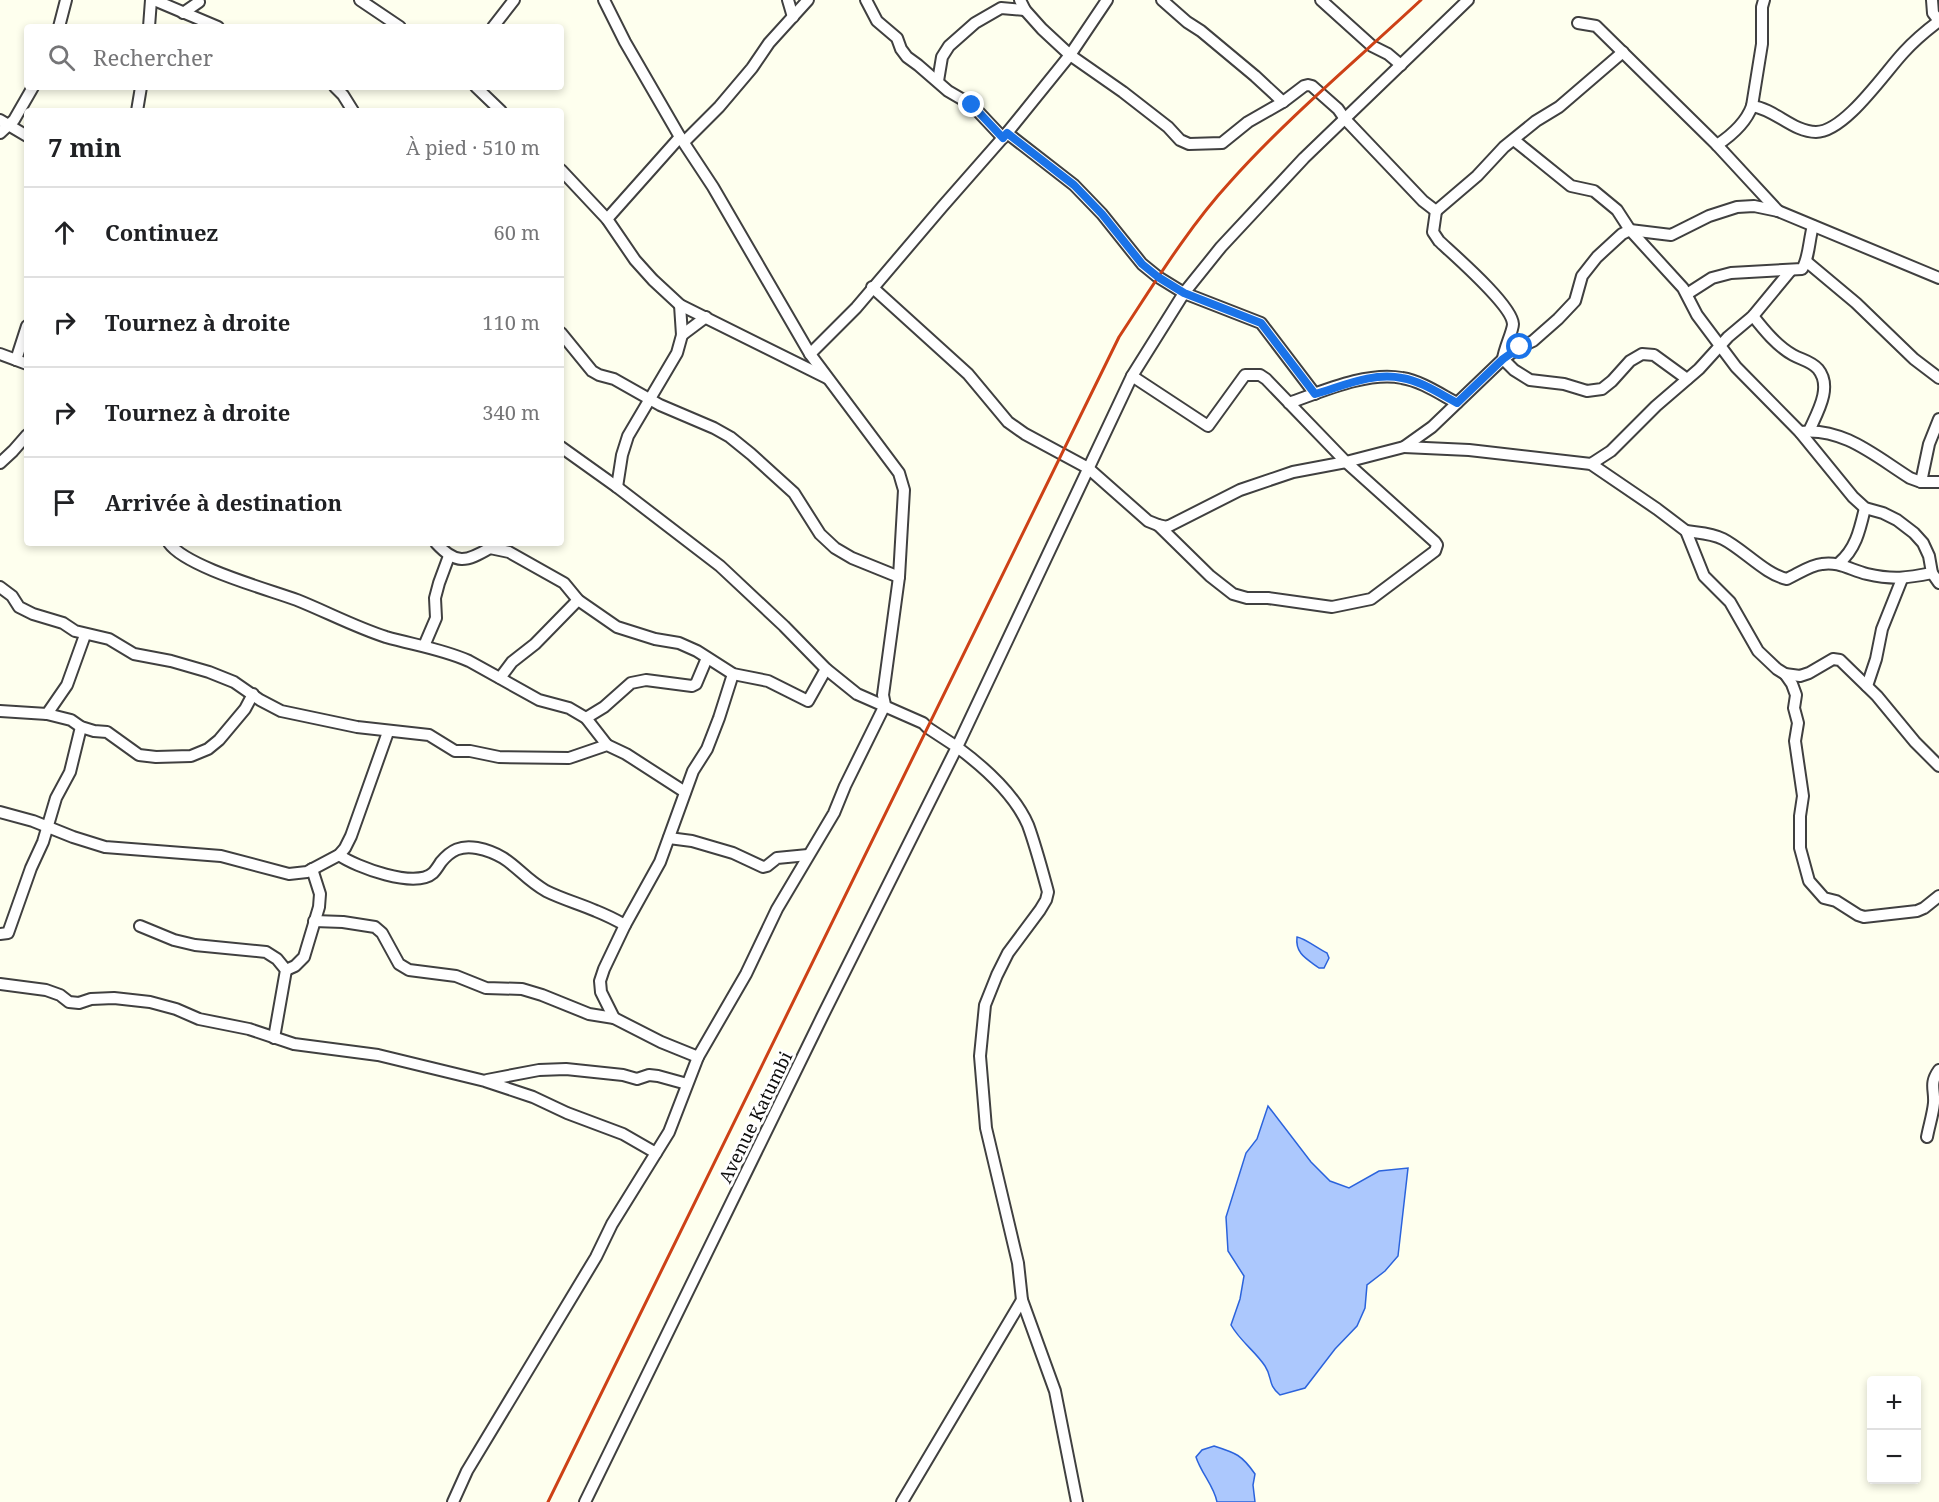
<!DOCTYPE html>
<html lang="fr">
<head>
<meta charset="utf-8">
<style>
  body { margin:0; font-family:"Noto Serif",serif; background:#f2f2f2; color:#202124 }
  .controls { position:absolute; right:18px; bottom:18px; display:grid; overflow:hidden; border-radius:6px; box-shadow:0 3px 9px #0003 }
  .controls button { width:54px; height:54px; display:grid; place-items:center; padding:0; border:0; border-bottom:2px solid #e0e0e0; background:#fff; color:#202124; font:30px sans-serif }
  .stop { position:absolute; width:18px; height:18px; margin:-14px; border:4px solid #1a73e8; border-radius:50%; background:#fff }
  .stop.end { background:#1a73e8; border-color:#fff; box-shadow:0 2px 6px #0008 }
  .list { margin:0; padding:0; list-style:none }
  h2 { display:flex; justify-content:space-between; align-items:center; height:78px; margin:0; padding:0 24px; font-size:26px }
  h2 small { font-size:20px; font-weight:400; color:#757577 }
  .list li { display:grid; grid-template-columns:39px 1fr auto; gap:18px; align-items:center; box-sizing:border-box; height:90px; padding:0 24px; border-top:2px solid #e0e0e0 }
  .list b { display:block; font-size:22px; white-space:nowrap }
  .list em { font-size:20px; font-style:normal; color:#757577 }
  .icon { flex:none; width:33px; height:33px; fill:none; stroke:currentColor; stroke-width:2; stroke-linecap:round; stroke-linejoin:round }
  .map { position:relative; flex:none; width:1939px; height:1502px; overflow:hidden }
  .search { position:absolute; background:#fff; box-shadow:0 3px 9px #0003; left:24px; top:24px; width:540px; height:66px; display:flex; align-items:center; gap:15px; box-sizing:border-box; padding:0 21px; border-radius:6px; color:#757577; font-size:22px }
  .panel { position:absolute; background:#fff; box-shadow:0 3px 9px #0003; left:24px; top:108px; width:540px; height:438px; border-radius:6px }
  .map>svg:first-child { display:block }
  .water { fill:#acc8fd; stroke:#2b63dc; stroke-width:1.5 }
  .lines { fill:none; stroke-linecap:round; stroke-linejoin:round }
  .street-casing { stroke:#404040; stroke-width:14 }
  .street { stroke:#fff; stroke-width:10 }
  .rail { stroke:#cd4116; stroke-width:3 }
  .route { stroke:#1a73e8; stroke-width:8 }
  .labels { text-anchor:middle; dominant-baseline:central; stroke-width:6; stroke-linejoin:round; paint-order:stroke }
  .street-label { font-size:18px; fill:#0d0d0d; stroke:#fff }
</style>
</head>
<body>
<div class="map">
<svg width="1939" height="1502" viewBox="0 0 1939 1502">
  <rect width="100%" height="100%" fill="#feffee"/>
  <g class="water">
    <path d="M 1297,937 C 1304,938 1319,949 1327,953 L 1329,958 L 1324,968 L 1319,968 C 1307,959 1295,954 1297,937 Z"/>
    <path d="M 1268,1106 L 1311,1162 L 1330,1181 L 1349,1188 L 1379,1171 L 1408,1168 L 1398,1256 L 1385,1271 L 1367,1285 L 1365,1308 L 1357,1326 L 1335,1349 L 1305,1388 L 1280,1395 C 1267,1384 1273,1378 1265,1366 C 1255,1351 1240,1341 1231,1325 L 1240,1299 L 1244,1276 L 1228,1251 L 1226,1217 L 1246,1153 L 1257,1139 Z"/>
    <path d="M 1214,1446 C 1236,1453 1242,1455 1255,1474 L 1253,1485 L 1255,1502 L 1217,1502 C 1214,1486 1201,1473 1196,1457 L 1202,1450 Z"/>
  </g>
  <g class="lines">
    <defs>
      <g id="street">
        <path d="M 154,0 L 218,27"/>
        <path d="M 360,0 L 400,27"/>
        <path d="M 788,0 L 793,17"/>
        <path d="M 866,0 L 877,21 L 897,38 L 901,49 L 907,57 L 918,65 L 948,91 L 972,105 L 1003,138"/>
        <path d="M 1020,0 L 1025,10 L 1042,29 L 1070,55 L 1123,92 L 1168,127 L 1180,140 L 1189,144 L 1222,143 L 1248,122 L 1283,102 L 1304,86 L 1308,85 L 1312,86 L 1338,109 L 1345,119 L 1423,201 L 1436,211 L 1477,176 L 1504,147 L 1536,121 L 1559,107 L 1623,52"/>
        <path d="M 1162,0 L 1187,22 L 1201,31 L 1255,76 L 1283,102"/>
        <path d="M 1321,0 L 1372,46 L 1388,54 L 1401,65"/>
        <path d="M 1932,0 L 1933,13 L 1939,21"/>
        <path d="M 183,13 L 199,2"/>
        <path d="M 1578,23 L 1596,26 L 1717,145 L 1778,211"/>
        <path d="M 59,27 L 66,0"/>
        <path d="M 149,27 L 151,0"/>
        <path d="M 493,27 L 514,0"/>
        <path d="M 938,81 L 942,57 L 949,46 L 975,23 L 1001,8 L 1025,10"/>
        <path d="M 335,87 L 343,95 L 353,111"/>
        <path d="M 476,87 L 501,111"/>
        <path d="M 1752,106 C 1775,109 1793,132 1816,132 C 1845,132 1885,72 1904,52 C 1914,41 1927,30 1939,21"/>
        <path d="M 137,111 L 141,87"/>
        <path d="M 0,120 L 27,136"/>
        <path d="M 0,133 L 14,120 L 33,87"/>
        <path d="M 1007,133 L 1074,185 L 1102,214 L 1142,264 L 1158,277 L 1184,293 L 1261,323 L 1315,394"/>
        <path d="M 1514,140 L 1571,186 L 1594,191 L 1617,210 L 1630,230 L 1683,288 L 1697,315 L 1736,367 L 1800,432 L 1853,497 L 1865,508 L 1883,513 L 1897,520 L 1914,533 L 1923,543 L 1929,556 L 1932,573 L 1939,583"/>
        <path d="M 684,142 L 719,107 L 752,68 L 769,43 L 808,0"/>
        <path d="M 1717,145 C 1732,135 1746,123 1752,106 L 1762,44 L 1762,7 L 1764,0"/>
        <path d="M 561,170 L 607,219 L 635,260 L 653,280 L 680,305 L 827,378"/>
        <path d="M 1436,211 L 1433,232 L 1439,241 C 1454,255 1512,305 1513,324 C 1513,331 1504,349 1503,359 L 1514,370 L 1530,380 L 1564,384 L 1587,391 L 1602,389 L 1612,381 L 1630,361 L 1642,354 L 1654,355 L 1687,379"/>
        <path d="M 607,219 L 680,137"/>
        <path d="M 1807,262 L 1856,303 L 1914,359 L 1939,378"/>
        <path d="M 872,287 L 968,374 L 1008,422 L 1025,434 L 1088,468 L 1148,521 L 1158,525 L 1167,527 L 1240,490 L 1293,472 L 1346,462 L 1404,447 L 1432,427 L 1503,359 L 1520,347 L 1533,341 L 1558,319 L 1575,301 L 1582,276 L 1597,257 L 1622,234 L 1630,230 L 1671,235 L 1709,216 L 1737,207 L 1754,206 L 1778,211 L 1939,278"/>
        <path d="M 1687,294 L 1712,278 L 1731,273 L 1802,269 C 1809,259 1809,239 1813,226"/>
        <path d="M 1753,316 C 1764,330 1777,346 1793,355 C 1802,360 1811,361 1818,369 C 1833,387 1817,413 1809,431"/>
        <path d="M 561,333 L 592,371 L 599,375 L 614,379 L 660,405 L 714,428 L 730,437 L 751,454 L 794,493 L 820,534 L 835,548 L 852,558 L 899,577"/>
        <path d="M 682,335 L 706,317"/>
        <path d="M 0,354 L 27,364"/>
        <path d="M 810,354 L 856,308 L 942,207 L 1007,133 L 1070,55 L 1107,0"/>
        <path d="M 16,360 L 27,326"/>
        <path d="M 1132,376 L 1208,426 L 1245,375 L 1260,375 L 1266,379 L 1346,462 L 1435,542 L 1437,545 L 1435,551 L 1371,599 L 1332,607 L 1268,598 L 1247,598 L 1233,594 L 1210,576 L 1158,525"/>
        <path d="M 1289,403 C 1321,392 1367,371 1402,378 C 1421,381 1440,394 1457,403"/>
        <path d="M 1800,432 C 1843,427 1875,456 1910,478 L 1921,482 L 1939,482"/>
        <path d="M 561,447 L 617,487 L 720,566 L 784,626 L 826,669 L 857,694 L 923,723 L 928,728 L 957,747 L 822,1017 L 585,1502"/>
        <path d="M 1404,447 L 1469,450 L 1591,464 L 1657,509 L 1686,531 L 1704,576 L 1730,602 L 1758,651 L 1777,669 L 1785,674 L 1800,676 L 1809,673 L 1833,659 L 1840,660 L 1877,696 L 1915,742 L 1939,766"/>
        <path d="M 0,463 L 13,451 L 27,435"/>
        <path d="M 1591,464 L 1611,451 L 1656,406 L 1699,369 L 1728,337 L 1753,316 L 1791,270"/>
        <path d="M 1921,482 L 1929,444 L 1939,419"/>
        <path d="M 617,487 L 622,455 L 628,436 L 677,353 L 682,335 L 680,305"/>
        <path d="M 1686,531 C 1698,533 1711,533 1723,539 C 1743,549 1766,575 1787,579 C 1798,574 1810,565 1822,564 C 1838,561 1851,570 1867,574 C 1893,580 1907,578 1932,573"/>
        <path d="M 169,543 C 186,567 267,589 297,600 C 327,612 355,627 386,637 C 414,645 442,649 469,661 L 539,700 L 569,708 L 586,718 L 607,745"/>
        <path d="M 436,543 C 456,565 466,562 490,548 L 509,552 L 564,583 L 578,600 L 617,627 L 655,639 L 679,643 L 697,651 L 733,674 L 768,681 L 808,701 L 826,669"/>
        <path d="M 1839,563 C 1856,549 1860,529 1865,508"/>
        <path d="M 0,587 L 12,596 L 19,607 L 33,614 L 63,623 L 75,631 L 109,639 L 134,654 L 171,661 L 209,672 L 234,682 L 260,700 L 281,711 L 357,727 L 429,735 L 455,751 L 470,751 L 499,757 L 569,758 L 607,745 L 626,754 L 685,792"/>
        <path d="M 424,646 L 436,618 L 435,598 L 439,583 L 449,556"/>
        <path d="M 1785,674 L 1792,684 L 1796,695 L 1794,708 L 1798,723 L 1795,741 L 1803,796 L 1800,816 L 1800,848 L 1809,881 L 1824,898 L 1836,901 L 1858,915 L 1864,917 L 1917,911 L 1924,908 L 1939,896"/>
        <path d="M 500,678 L 512,662 L 535,644 L 578,600"/>
        <path d="M 1867,686 L 1876,659 L 1882,629 L 1902,579"/>
        <path d="M 0,711 L 47,714 L 71,720 L 81,727 L 94,731 L 107,732 L 139,755 L 156,757 L 191,756 L 208,749 L 219,740 L 245,709 L 253,694"/>
        <path d="M 47,714 L 67,685 L 85,635"/>
        <path d="M 586,718 L 604,707 L 631,683 L 646,680 L 692,686 L 696,684 L 707,658"/>
        <path d="M 0,812 L 33,821 L 73,837 L 105,847 L 221,856 L 289,874 L 307,872 L 339,855 L 345,848 L 351,836 L 388,732"/>
        <path d="M 669,838 L 692,841 L 733,853 L 763,867 L 767,866 L 777,858 L 808,855"/>
        <path d="M 339,855 C 356,867 415,889 433,873 C 436,870 439,865 441,862 C 451,850 461,845 477,848 C 512,855 518,875 546,891 C 562,899 580,904 596,911 C 606,915 616,920 625,925"/>
        <path d="M 314,921 L 343,922 L 375,927 L 382,933 L 399,964 L 409,970 L 456,976 L 486,988 L 522,989 L 542,995 L 589,1014 L 614,1018 L 661,1042 L 698,1057"/>
        <path d="M 140,926 L 174,940 L 195,945 L 266,952 L 277,959 L 286,970 L 274,1038"/>
        <path d="M 0,934 L 8,933 L 31,868 L 43,842 L 56,798 L 70,772 L 81,727"/>
        <path d="M 286,970 L 295,966 L 304,957 L 319,907 L 320,894 L 312,869"/>
        <path d="M 0,984 L 46,990 L 60,995 L 69,1002 L 79,1003 L 91,999 L 114,998 L 150,1002 L 176,1009 L 199,1019 L 249,1029 L 294,1044 L 378,1055 L 485,1081 L 533,1097 L 567,1113 L 623,1134 L 656,1153"/>
        <path d="M 614,1018 L 601,992 L 600,981 L 604,969 L 625,925 L 660,862 L 693,771 L 707,749 L 719,718 L 733,674"/>
        <path d="M 487,1080 L 539,1070 L 566,1069 L 623,1075 L 637,1079 L 649,1075 L 658,1076 L 687,1084"/>
        <path d="M 1927,1137 C 1929,1126 1933,1114 1934,1103 C 1935,1089 1929,1084 1939,1070"/>
        <path d="M 453,1502 L 467,1471 L 596,1257 L 612,1224 L 669,1132 L 698,1057 L 746,974 L 777,909 L 834,813 L 845,786 L 885,705 L 883,695 L 899,577 L 904,490 L 899,473 L 810,354 L 713,187 L 680,137 L 625,42 L 604,0"/>
        <path d="M 902,1502 L 1022,1300"/>
        <path d="M 1077,1502 L 1055,1391 L 1022,1300 L 1018,1263 L 986,1128 L 980,1056 L 985,1005 L 997,975 L 1008,953 L 1040,910 L 1046,900 L 1048,892 C 1042,870 1036,847 1028,825 C 1014,793 984,767 957,747 L 1132,376 L 1184,293 L 1221,247 L 1304,158 L 1468,0"/>
      </g>
    </defs>
    <use href="#street" class="street-casing"/>
    <use href="#street" class="street"/>
    <path class="rail" d="M 548,1502 L 1119,337 C 1154,284 1187,229 1230,182 C 1287,118 1358,59 1421,0"/>
  </g>
  <g class="lines">
    <path class="route" d="M 972,105 L 1003,138 L 1007,133 L 1074,185 L 1102,214 L 1142,264 L 1158,277 L 1184,293 L 1261,323 L 1315,394 C 1343,386 1372,372 1402,378 C 1421,381 1440,394 1457,403 L 1503,359 L 1520,347"/>
  </g>
  <g class="labels">
    <g class="street-label">
      <text transform="translate(755 1117) rotate(-64)">Avenue Katumbi</text>
    </g>
  </g>
</svg>
<div class="controls">
<button>+</button>
<button>−</button>
</div>
<div class="stop" style="left:1520px;top:347px"></div>
<div class="stop end" style="left:972px;top:105px"></div>
<div class="search"><svg class="icon" aria-label="search" viewBox="0 0 24 24"><circle cx="10" cy="10" r="6"/><path d="M15 15l6 6"/></svg>Rechercher</div>
<section class="panel">
<h2>7 min<small>À pied · 510 m</small></h2>
<ul class="list">
<li><svg class="icon" aria-label="ahead" viewBox="0 0 24 24"><path d="M12 20V5M6 11l6-6 6 6"/></svg><div><b>Continuez</b></div><em>60 m</em></li>
<li><svg class="icon" aria-label="right" viewBox="0 0 24 24"><path d="M7 20v-9h11M14 6l5 5-5 5"/></svg><div><b>Tournez à droite</b></div><em>110 m</em></li>
<li><svg class="icon" aria-label="right" viewBox="0 0 24 24"><path d="M7 20v-9h11M14 6l5 5-5 5"/></svg><div><b>Tournez à droite</b></div><em>340 m</em></li>
<li><svg class="icon" aria-label="arrive" viewBox="0 0 24 24"><path d="M6 21V4h12l-3 4 3 4H6"/></svg><div><b>Arrivée à destination</b></div></li>
</ul>
</section>
</div>
</body>
</html>
